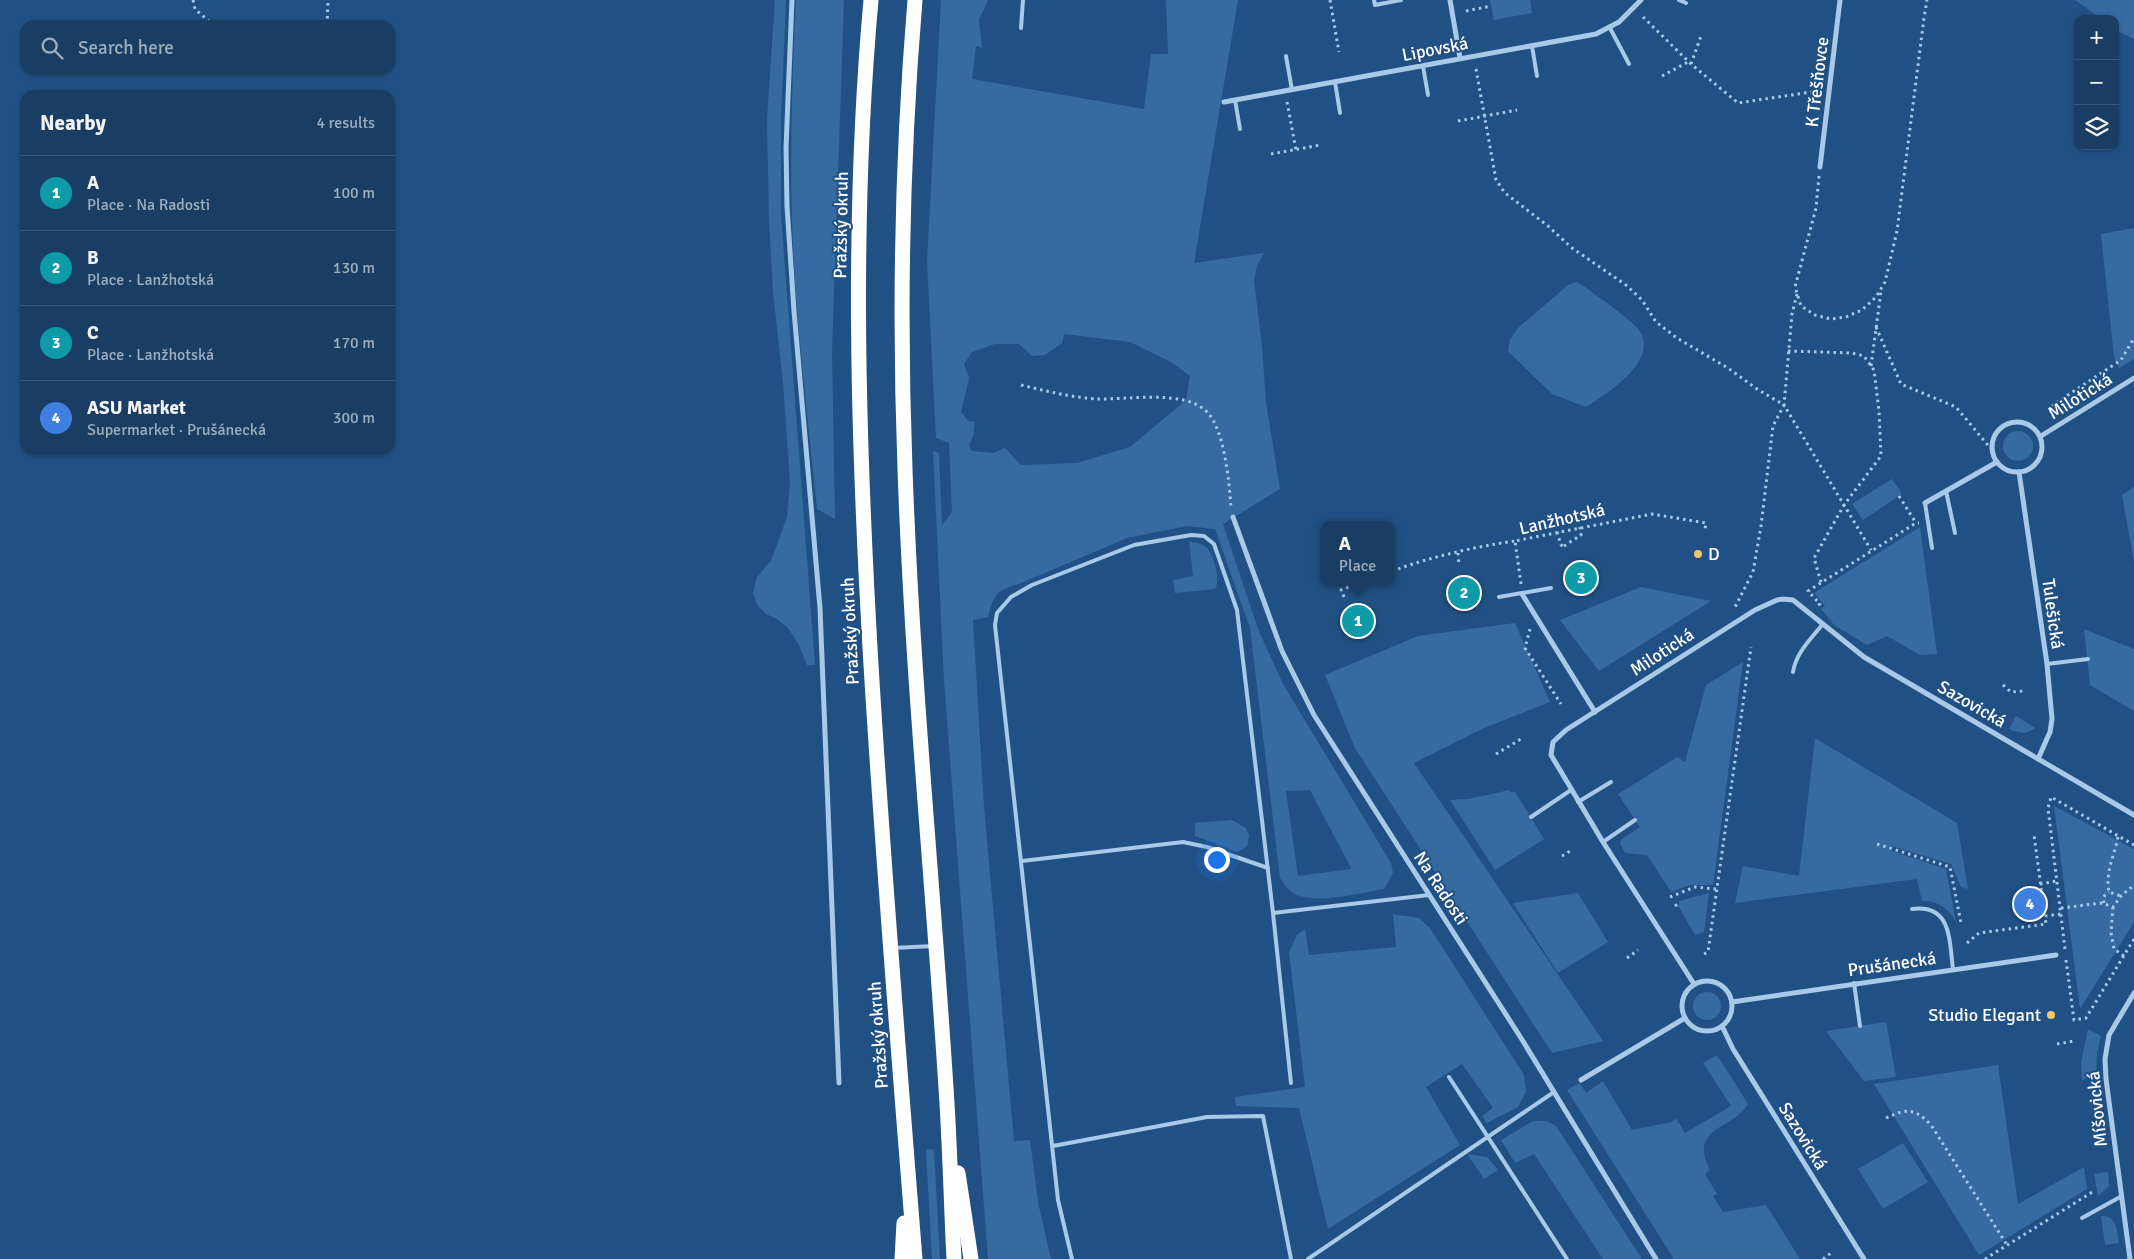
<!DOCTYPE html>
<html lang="en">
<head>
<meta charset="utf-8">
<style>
  body { margin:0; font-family:Signika,sans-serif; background:#224469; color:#f1f3f6 }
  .controls { position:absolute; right:15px; top:15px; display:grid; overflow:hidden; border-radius:10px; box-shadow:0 1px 4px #0004 }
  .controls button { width:45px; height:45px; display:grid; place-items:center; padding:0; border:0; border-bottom:1px solid #375678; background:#193d63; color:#f1f3f6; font:25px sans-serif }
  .you { position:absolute; left:1216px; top:859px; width:18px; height:18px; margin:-12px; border:4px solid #fff; border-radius:50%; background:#1a73e8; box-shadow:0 0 0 8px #1a73e833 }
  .badge { display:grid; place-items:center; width:32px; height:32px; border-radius:50%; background:#95b2f1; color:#fff; font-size:16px; font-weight:700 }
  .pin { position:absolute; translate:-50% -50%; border:2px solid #fff; box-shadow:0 1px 5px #0006 }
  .popup { position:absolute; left:1320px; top:521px; width:75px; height:65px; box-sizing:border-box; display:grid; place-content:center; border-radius:10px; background:#193d63; filter:drop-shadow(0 1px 4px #0005); font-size:16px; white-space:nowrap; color:#9faebe }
  .popup b { font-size:19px; color:#f1f3f6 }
  .popup::after { content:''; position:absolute; left:50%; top:100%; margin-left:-10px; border:10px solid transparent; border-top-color:#193d63 }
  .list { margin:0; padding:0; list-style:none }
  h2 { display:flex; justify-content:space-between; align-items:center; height:65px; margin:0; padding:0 20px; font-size:21px }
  h2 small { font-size:16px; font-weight:400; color:#9faebe }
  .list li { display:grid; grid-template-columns:32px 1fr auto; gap:15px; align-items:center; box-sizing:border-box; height:75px; padding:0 20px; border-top:1px solid #375678 }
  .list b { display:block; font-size:19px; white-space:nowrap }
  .list p { margin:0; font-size:16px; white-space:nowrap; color:#9faebe }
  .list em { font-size:16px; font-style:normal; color:#9faebe }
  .icon { flex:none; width:28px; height:28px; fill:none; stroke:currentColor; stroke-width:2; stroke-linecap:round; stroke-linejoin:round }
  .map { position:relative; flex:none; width:2134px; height:1259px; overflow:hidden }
  .search { position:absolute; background:#193d63; box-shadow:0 1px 4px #0004; left:20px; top:20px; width:375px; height:55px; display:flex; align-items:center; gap:12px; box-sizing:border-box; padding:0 18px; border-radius:15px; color:#9faebe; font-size:19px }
  .panel { position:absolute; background:#193d63; box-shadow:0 1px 4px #0004; left:20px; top:90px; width:375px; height:365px; border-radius:15px }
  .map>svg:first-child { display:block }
  .green { fill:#356ba1; fill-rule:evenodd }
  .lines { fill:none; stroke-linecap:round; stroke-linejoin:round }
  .path { stroke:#a9c9e9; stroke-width:3; stroke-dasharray:2.5 4; stroke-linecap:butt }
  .service { stroke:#a9c9e9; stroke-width:4 }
  .minor { stroke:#a9c9e9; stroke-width:5 }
  .motorway { stroke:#fff; stroke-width:15 }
  .poi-dot { fill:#f5c76b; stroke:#215184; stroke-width:2 }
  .labels { text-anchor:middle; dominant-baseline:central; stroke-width:4; stroke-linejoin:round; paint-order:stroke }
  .street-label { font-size:18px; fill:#fff; stroke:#215184 }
  .poi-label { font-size:18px; fill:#fff; stroke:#215184; text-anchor:start }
</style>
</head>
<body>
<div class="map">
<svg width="2134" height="1259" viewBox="0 0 2134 1259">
  <rect width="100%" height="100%" fill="#215184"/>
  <g class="green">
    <path d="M 775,0 L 786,0 L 781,120 L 781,215 L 815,665 L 807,665 L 798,643 L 787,627 L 777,619 L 766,614 L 758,606 L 753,593 L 757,577 L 771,561 L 787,517 L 790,482 L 783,383 L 773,292 L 769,220 L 767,119 Z"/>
    <path d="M 796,0 L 844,0 L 832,352 L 835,519 L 817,509 C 808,414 795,319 792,223 C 790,149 792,74 796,0 Z"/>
    <path d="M 941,0 L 988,0 L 979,20 L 982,48 L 976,46 L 972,79 L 1144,109 L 1151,54 L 1168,54 L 1166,0 L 1238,0 L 1194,263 L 1264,253 L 1257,266 L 1254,280 L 1262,347 L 1266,402 L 1280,489 L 1223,524 L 1258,629 L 1283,684 L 1391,863 L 1393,873 L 1384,889 C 1360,893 1323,903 1300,896 C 1290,894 1286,886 1280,878 L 1250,628 L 1215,529 L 1187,526 L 1127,538 L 1019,584 C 996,590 994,595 988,617 L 973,620 L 984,807 L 1014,1141 L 1030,1140 L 1038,1202 L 1051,1259 L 988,1259 L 944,680 L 933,451 L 939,453 L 942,525 L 952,512 L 949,443 L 936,438 L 927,261 ZM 1064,334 L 1130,342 L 1171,362 L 1190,376 L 1186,400 L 1130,447 L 1077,463 L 1021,465 L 1005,448 L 993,453 L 972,451 L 969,445 L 973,436 L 975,422 L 968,421 L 961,412 L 969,378 L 964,364 L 972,352 L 995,344 L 1019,344 L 1032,356 L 1045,355 L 1062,343 ZM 1310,790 L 1351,868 L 1351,869 L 1298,876 L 1286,791 Z"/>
    <path d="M 1490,0 L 1530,0 L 1532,13 L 1494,20 Z"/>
    <path d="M 2075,0 L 2134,0 L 2134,39 L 2115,30 L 2115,19 L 2102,19 Z"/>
    <path d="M 2134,228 L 2134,359 L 2119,368 L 2114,357 L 2101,234 Z"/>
    <path d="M 1576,282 L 1585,287 C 1598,297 1631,319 1639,330 C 1660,360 1608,393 1586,407 L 1552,394 L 1508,351 L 1510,339 L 1518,328 L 1568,285 Z"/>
    <circle cx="2018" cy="446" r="15"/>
    <path d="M 1892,479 L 1902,494 L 1863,520 L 1852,504 Z"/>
    <path d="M 2134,487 L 2134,562 L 2122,495 Z"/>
    <path d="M 1920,527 L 1937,654 L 1920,655 L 1887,636 L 1867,645 L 1834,625 L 1821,609 L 1825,606 L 1814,593 Z"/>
    <path d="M 1189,541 C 1196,543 1203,543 1208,549 C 1214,557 1221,581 1215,589 L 1175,593 L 1173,580 L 1193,576 Z"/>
    <path d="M 1641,587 L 1711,601 L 1599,671 L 1560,620 Z"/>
    <path d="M 1515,623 L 1550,702 L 1484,728 L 1414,763 L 1603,1041 L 1552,1053 L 1355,748 L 1325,675 L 1418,636 Z"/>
    <path d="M 2084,629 L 2134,649 L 2134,711 L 2090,685 Z"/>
    <path d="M 1743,662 L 1713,885 L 1690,885 L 1671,892 L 1647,855 L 1625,853 L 1620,843 L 1622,839 L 1640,827 L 1618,794 L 1677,757 L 1685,762 L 1706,685 Z"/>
    <path d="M 2016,716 L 2035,728 C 2026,735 2019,733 2009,729 Z"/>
    <path d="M 1815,738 L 1957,823 L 1968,889 L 1961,887 L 1951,864 L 1891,846 L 1889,850 L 1946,869 L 1956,922 C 1949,909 1938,900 1922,901 L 1917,879 L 1735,903 L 1743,866 L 1799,876 Z"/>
    <path d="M 1510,790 L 1510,792 L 1515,792 L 1544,839 L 1495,870 L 1450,800 L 1468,799 Z"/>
    <path d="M 2054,806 L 2134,849 L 2134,922 L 2080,1009 Z"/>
    <path d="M 1232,820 L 1246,828 L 1249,836 L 1247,846 L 1238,852 L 1195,836 L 1195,823 Z"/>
    <path d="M 1578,893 L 1608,942 L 1558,973 L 1513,903 Z"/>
    <path d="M 1709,893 L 1704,932 L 1695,935 L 1679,907 L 1679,901 Z"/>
    <path d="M 1393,914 L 1419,918 L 1430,928 L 1524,1075 L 1526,1092 L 1518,1107 L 1487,1123 L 1482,1116 L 1493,1108 L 1462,1064 L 1426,1087 L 1460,1145 L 1328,1229 L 1299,1108 L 1236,1106 L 1235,1097 L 1305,1087 L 1289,952 L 1297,935 L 1305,929 L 1309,955 L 1396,947 Z"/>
    <circle cx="1707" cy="1006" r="14"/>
    <path d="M 1886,1022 L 1896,1077 L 1864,1081 L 1826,1031 Z"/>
    <path d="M 2088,1029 L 2101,1036 L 2097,1052 L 2096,1076 L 2082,1080 L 2081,1063 Z"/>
    <path d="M 1717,1055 L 1748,1104 C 1732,1131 1688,1126 1710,1170 L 1705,1174 L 1717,1194 L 1713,1196 L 1723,1212 L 1766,1205 L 1800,1259 L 1674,1259 L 1567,1090 L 1579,1083 L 1587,1094 L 1587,1092 L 1603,1081 L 1632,1130 L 1672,1122 L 1676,1118 L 1685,1133 L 1731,1106 L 1703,1063 Z"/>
    <path d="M 1998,1065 L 2018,1204 L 2084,1167 L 2087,1189 L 1979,1255 L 1874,1084 Z"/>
    <path d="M 1533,1121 L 1547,1121 L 1556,1126 L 1642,1259 L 1603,1259 L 1534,1154 L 1515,1163 L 1501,1140 Z"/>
    <path d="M 1903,1143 L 1928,1182 L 1883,1209 L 1858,1169 Z"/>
    <path d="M 928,1149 L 934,1150 L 940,1259 L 932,1259 L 926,1151 Z"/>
    <path d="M 1467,1154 L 1487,1157 L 1498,1170 L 1484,1179 Z"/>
    <path d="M 2108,1172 L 2109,1186 L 2098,1196 L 2094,1174 Z"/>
    <path d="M 2101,1216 C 2117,1215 2117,1230 2119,1243 L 2105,1245 Z"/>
  </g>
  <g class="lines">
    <g class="path">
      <path d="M 193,0 L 195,9 L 213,25"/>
      <path d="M 1330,0 L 1339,52"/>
      <path d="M 1466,11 L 1491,6"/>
      <path d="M 1643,17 L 1691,64 L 1738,103 L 1818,91"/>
      <path d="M 327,25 L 328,0"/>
      <path d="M 1691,64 L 1701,36"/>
      <path d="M 1476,69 L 1496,180 L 1505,193 L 1548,226 L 1572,248 L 1626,285 L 1642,300 L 1656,322 L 1677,338 L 1728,368 L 1757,389 L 1784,405 L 1773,426 L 1761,526 L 1753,572 L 1734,609"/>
      <path d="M 1662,76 L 1688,62"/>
      <path d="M 1287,102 L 1296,150"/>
      <path d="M 1458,121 L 1517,110"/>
      <path d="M 1271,154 L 1320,145"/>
      <path d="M 1819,176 L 1816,208 L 1795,287 L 1801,306 L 1815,315 L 1831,319 L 1846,317 L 1862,310 L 1876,297 L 1885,282 L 1897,231 L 1924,18 L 1927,0"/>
      <path d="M 1797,294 L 1792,314 L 1784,405 L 1871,550"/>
      <path d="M 1876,327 L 1901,384 L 1956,407 L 1992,450"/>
      <path d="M 1788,351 L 1852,353 L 1864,356 L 1874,370 L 1879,411 L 1881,456 L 1844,505 L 1814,558 L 1821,582"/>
      <path d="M 1871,366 L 1881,291"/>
      <path d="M 1021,385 C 1046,391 1070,397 1096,399 C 1127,400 1185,389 1207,412 C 1225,430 1229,483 1231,507"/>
      <path d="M 2057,413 L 2053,405 L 2121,360 L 2134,338"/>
      <path d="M 1899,496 L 1916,523"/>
      <path d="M 1557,532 L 1561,545 L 1564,546"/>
      <path d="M 1564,546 L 1581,535 L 1580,527"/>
      <path d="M 1458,553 L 1459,565"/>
      <path d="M 1392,571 C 1431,557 1473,547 1515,541"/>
      <path d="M 1521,584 L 1515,541 L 1652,514 L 1706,523 L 1705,529"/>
      <path d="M 1344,597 L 1341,590 L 1362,582"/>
      <path d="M 1818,605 L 1820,604 L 1808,591 L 1916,523 L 1919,523"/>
      <path d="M 1530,629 L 1525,648 L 1561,704"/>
      <path d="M 2003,685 L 2011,692 L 2024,691"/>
      <path d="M 1496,754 L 1521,739"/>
      <path d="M 2118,837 C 2114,857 2105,872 2109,892 L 2121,896"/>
      <path d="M 1877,844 L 1950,867 L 1961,923"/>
      <path d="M 1562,856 L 1573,849"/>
      <path d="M 2040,884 L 2057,881"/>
      <path d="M 1670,897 L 1695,887 L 1716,889"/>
      <path d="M 2104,903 L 2103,899 L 2105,895 L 2109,892"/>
      <path d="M 1675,906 L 1678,904"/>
      <path d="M 2113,907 L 2111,933 L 2114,949 L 2124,956"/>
      <path d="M 2061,908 L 2102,903 L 2113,907 L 2121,896 L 2134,885"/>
      <path d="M 2045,916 L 2061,914"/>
      <path d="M 1967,943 L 1979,933 L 2046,924 L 2034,835"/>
      <path d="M 2065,949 L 2048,808 L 2051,797 L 2134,845"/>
      <path d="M 1704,954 L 1708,952 L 1751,647"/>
      <path d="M 1627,958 L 1638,950"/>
      <path d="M 2066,960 L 2074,1020 L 2086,1018 L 2134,939"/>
      <path d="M 2057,1044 L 2074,1041"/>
      <path d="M 1886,1118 C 1908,1108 1914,1108 1931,1125 L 2007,1245"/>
      <path d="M 1823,1259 L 1831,1253"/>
      <path d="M 1985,1259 L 2094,1191"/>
    </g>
    <g class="service">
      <path d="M 1374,0 L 1375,5 L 1401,0"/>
      <path d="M 1679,0 L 1686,3"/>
      <path d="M 1021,28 L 1023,0"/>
      <path d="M 1610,28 L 1629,64"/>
      <path d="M 1532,46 L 1537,76"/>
      <path d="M 1286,56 L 1292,90"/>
      <path d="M 1423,66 L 1428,95"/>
      <path d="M 1335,82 L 1340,113"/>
      <path d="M 1235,100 L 1240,129"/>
      <path d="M 1946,491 L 1955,533"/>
      <path d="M 1925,503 L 1932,548"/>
      <path d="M 1499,597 L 1551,588"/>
      <path d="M 2047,664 L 2088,659"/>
      <path d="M 1793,672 C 1796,653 1810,640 1822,625"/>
      <path d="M 1578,802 L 1611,782"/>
      <path d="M 1531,817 L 1571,790"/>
      <path d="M 1603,842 L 1635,820"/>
      <path d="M 1022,861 L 1183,842 L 1207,847 L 1268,868"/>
      <path d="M 1912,909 C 1952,904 1949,940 1953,969"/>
      <path d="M 1273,913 L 1291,1083"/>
      <path d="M 893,948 L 934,946"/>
      <path d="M 1854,983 L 1860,1026"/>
      <path d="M 1449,1077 L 1567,1259"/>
      <path d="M 1053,1146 L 1207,1117 L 1263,1116 L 1291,1259"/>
      <path d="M 2082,1218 L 2122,1196"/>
      <path d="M 1072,1259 L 1058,1200 L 995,625 L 997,613 L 1011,597 L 1032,585 L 1134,545 L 1191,535 L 1204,536 L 1214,544 L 1237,610 L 1273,913 L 1429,895"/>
      <path d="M 1308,1259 L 1554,1092"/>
    </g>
    <g class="minor">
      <path d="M 792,0 L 786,148 L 787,206 L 794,311 L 820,608 L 839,1083"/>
      <path d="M 1450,0 L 1460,58"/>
      <path d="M 1224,102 L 1596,34 L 1619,22 L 1641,0"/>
      <path d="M 1820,167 L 1840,0"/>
      <circle cx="2017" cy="447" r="25"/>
      <path d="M 2041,436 L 2134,378"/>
      <path d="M 2019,472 L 2047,664 L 2052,719 L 2050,732 L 2038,759"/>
      <path d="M 1925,503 L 1997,462"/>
      <path d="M 1233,517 L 1282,651 L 1314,715 L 1521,1038 L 1656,1259"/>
      <path d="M 1522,594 L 1595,712"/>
      <circle cx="1707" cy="1006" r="25"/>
      <path d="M 1694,984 L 1603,842 L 1551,755 L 1553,742 L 1566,730 L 1755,610 L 1777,600 L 1783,599 L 1793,600 L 1864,657 L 2134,815"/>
      <path d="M 1732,1002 L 2056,955"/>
      <path d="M 1722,1026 L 1733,1049 L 1864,1259"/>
      <path d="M 1581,1080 L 1685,1018"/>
      <path d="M 2130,1259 L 2106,1079 L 2105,1059 L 2109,1035 L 2134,993"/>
    </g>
    <g class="motorway">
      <path d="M 871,0 C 851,221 858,443 871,665 C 883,863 899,1061 915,1259"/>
      <path d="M 915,0 C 902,156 899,312 905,469 C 912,675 933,882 946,1088 C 950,1145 951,1202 954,1259"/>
      <path d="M 958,1173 L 971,1259"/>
      <path d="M 902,1259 L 904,1223"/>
    </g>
  </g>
  <g class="poi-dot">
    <circle cx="1698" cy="554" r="5"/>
    <circle cx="2051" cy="1015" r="5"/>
  </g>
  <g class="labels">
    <g class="street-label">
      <text transform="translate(1435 49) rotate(-11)">Lipovská</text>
      <text transform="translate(1817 82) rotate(-83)">K Třešňovce</text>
      <text transform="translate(841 225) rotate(-89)">Pražský okruh</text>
      <text transform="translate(2080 396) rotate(-32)">Milotická</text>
      <text transform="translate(1562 519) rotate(-13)">Lanžhotská</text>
      <text transform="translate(2053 614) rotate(82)">Tulešická</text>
      <text transform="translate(850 631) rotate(-93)">Pražský okruh</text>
      <text transform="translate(1662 652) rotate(-33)">Milotická</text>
      <text transform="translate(1972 704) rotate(30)">Sazovická</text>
      <text transform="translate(1441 888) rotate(57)">Na Radosti</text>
      <text transform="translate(1892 964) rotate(-8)">Prušánecká</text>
      <text transform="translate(878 1035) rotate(-94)">Pražský okruh</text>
      <text transform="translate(2097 1109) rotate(-96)">Míšovická</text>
      <text transform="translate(1803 1136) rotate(58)">Sazovická</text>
    </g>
    <g class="poi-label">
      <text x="1708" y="554">D</text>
      <text x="2041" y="1015" text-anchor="end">Studio Elegant</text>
    </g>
  </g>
</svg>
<div class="controls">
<button>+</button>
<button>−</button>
<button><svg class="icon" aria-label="layers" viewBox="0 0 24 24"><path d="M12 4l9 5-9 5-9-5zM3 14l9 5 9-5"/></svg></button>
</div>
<div class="you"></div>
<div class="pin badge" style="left:1358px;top:621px;background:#0f9aa8">1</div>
<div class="popup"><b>A</b>Place</div>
<div class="pin badge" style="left:1464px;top:593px;background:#0f9aa8">2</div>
<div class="pin badge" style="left:1581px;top:578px;background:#0f9aa8">3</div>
<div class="pin badge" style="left:2030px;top:904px;background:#3f7fe0">4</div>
<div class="search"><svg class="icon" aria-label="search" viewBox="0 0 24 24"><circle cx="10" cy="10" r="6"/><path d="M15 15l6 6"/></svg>Search here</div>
<section class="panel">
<h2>Nearby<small>4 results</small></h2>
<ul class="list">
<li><span class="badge" style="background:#0f9aa8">1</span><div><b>A</b><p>Place · Na Radosti</p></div><em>100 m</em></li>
<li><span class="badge" style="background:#0f9aa8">2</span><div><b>B</b><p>Place · Lanžhotská</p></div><em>130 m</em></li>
<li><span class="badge" style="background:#0f9aa8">3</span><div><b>C</b><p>Place · Lanžhotská</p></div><em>170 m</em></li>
<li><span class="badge" style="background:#3f7fe0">4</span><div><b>ASU Market</b><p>Supermarket · Prušánecká</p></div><em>300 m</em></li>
</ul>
</section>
</div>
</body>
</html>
